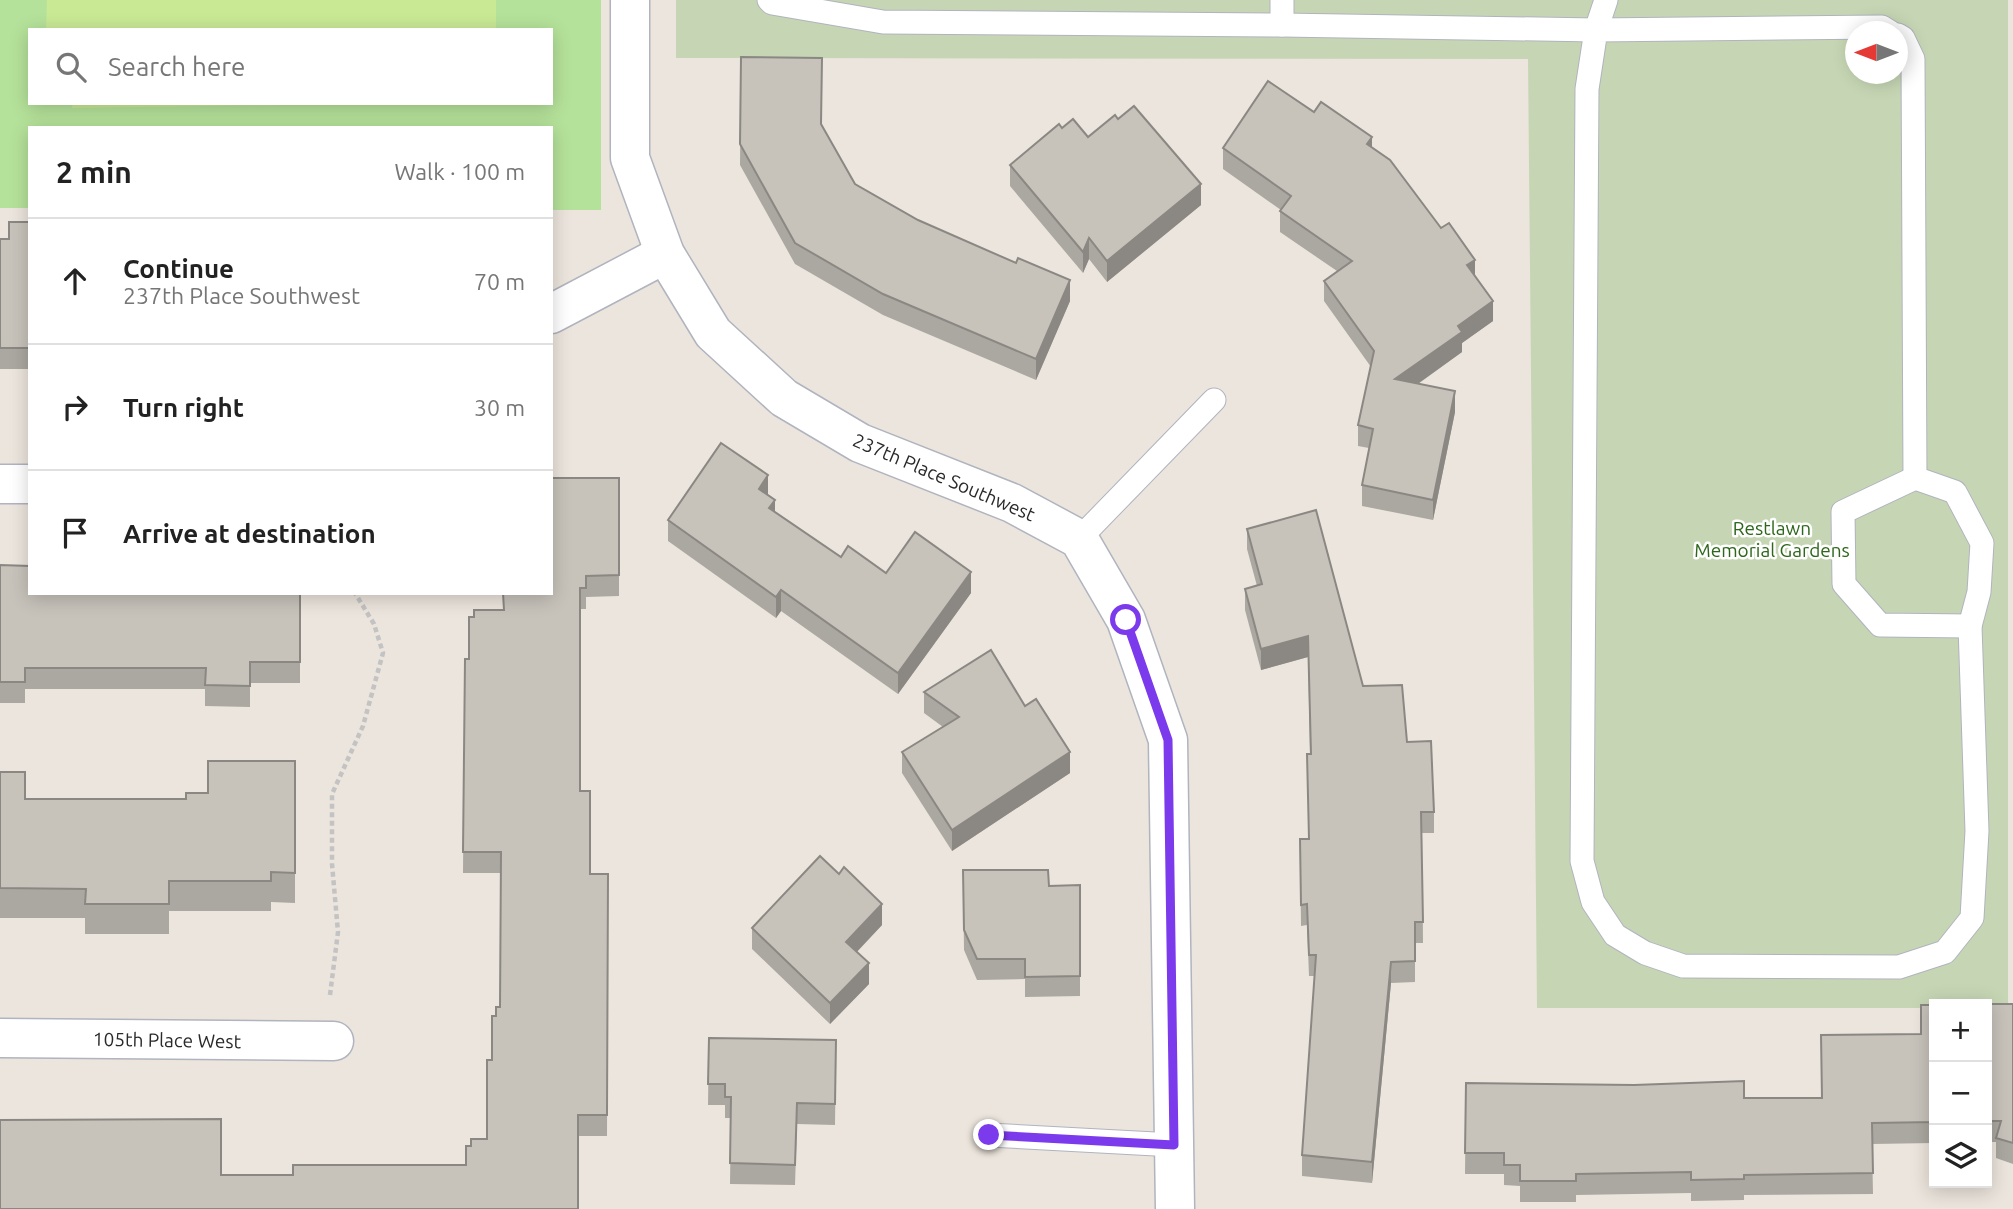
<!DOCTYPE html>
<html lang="en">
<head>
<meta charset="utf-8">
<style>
  body { margin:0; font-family:Ubuntu,sans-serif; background:#f6f6f6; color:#222 }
  .controls { position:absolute; right:21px; bottom:21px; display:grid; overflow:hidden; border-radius:0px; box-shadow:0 4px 18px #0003 }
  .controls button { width:63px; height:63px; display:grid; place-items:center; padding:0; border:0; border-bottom:2px solid #e0e0e0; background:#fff; color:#222; font:35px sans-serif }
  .compass { position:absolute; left:1845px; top:21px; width:63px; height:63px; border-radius:50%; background:#fff; box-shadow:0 4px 18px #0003; rotate:270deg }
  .stop { position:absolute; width:21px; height:21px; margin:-16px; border:5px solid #7c3aed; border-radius:50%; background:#fff }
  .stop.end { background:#7c3aed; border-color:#fff; box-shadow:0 2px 7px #0008 }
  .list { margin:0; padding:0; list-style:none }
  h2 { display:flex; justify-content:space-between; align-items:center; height:91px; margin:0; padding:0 28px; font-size:30px }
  h2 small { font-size:23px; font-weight:400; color:#767676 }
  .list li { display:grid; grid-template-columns:46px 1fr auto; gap:21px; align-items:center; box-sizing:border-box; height:126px; padding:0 28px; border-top:2px solid #e0e0e0 }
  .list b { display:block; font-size:26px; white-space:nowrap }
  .list p { margin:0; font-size:23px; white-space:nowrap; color:#767676 }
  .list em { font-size:23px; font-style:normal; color:#767676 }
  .icon { flex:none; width:38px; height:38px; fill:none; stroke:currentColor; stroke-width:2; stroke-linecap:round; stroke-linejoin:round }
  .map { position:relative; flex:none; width:2013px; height:1209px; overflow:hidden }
  .search { position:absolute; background:#fff; box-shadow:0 4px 18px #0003; left:28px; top:28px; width:525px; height:77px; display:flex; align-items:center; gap:18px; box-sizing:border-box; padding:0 24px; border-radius:0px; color:#767676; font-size:26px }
  .panel { position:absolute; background:#fff; box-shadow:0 4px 18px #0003; left:28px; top:126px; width:525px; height:469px; border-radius:0px }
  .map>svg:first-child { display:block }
  .green { fill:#b5e29a; fill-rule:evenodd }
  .cemetery { fill:#c6d6b4; fill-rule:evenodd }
  .pitch { fill:#c9e995 }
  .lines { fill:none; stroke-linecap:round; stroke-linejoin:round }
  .service-casing { stroke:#b0b4be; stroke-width:25 }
  .minor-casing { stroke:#b0b4be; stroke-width:41 }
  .path { stroke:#c3c3c3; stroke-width:4.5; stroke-dasharray:5 3.5; stroke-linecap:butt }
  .service { stroke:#fff; stroke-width:23 }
  .minor { stroke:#fff; stroke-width:38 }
  .wall { fill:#aba8a1 }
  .shaded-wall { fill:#8b8883 }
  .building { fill:#c7c3bb; stroke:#8b8883; stroke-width:2 }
  .route { stroke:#7c3aed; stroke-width:9 }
  .labels { text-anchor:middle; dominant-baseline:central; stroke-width:5; stroke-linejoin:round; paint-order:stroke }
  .street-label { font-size:19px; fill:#2a2a2a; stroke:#fff }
  .park-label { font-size:19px; fill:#2e671b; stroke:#fff }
</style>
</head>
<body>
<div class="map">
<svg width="2013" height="1209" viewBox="0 0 2013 1209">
  <rect width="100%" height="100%" fill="#ece5dd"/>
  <path class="green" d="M 0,0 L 601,0 L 601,210 L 551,210 L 551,128 L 30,128 L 30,208 L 0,208 ZM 30,30 L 551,30 L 551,103 L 30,103 Z"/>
  <path class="cemetery" d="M 676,0 L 2008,0 L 2008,1008 L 1987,1004 L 1934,1004 L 1934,1008 L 1537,1008 L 1528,59 L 676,58 ZM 1856,32 L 1898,32 L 1898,74 L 1856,74 Z"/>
  <g class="pitch">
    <path d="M 47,0 L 496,0 L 496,30 L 46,30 Z"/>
    <path d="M 73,103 L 420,103 L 72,108 Z"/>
  </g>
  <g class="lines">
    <defs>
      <g id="service">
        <path d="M 769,0 L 772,3 L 883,22 L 1282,25 L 1282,0"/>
        <path d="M 1282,25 L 1596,30 L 1606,0"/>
        <path d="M 1890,32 L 1882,27 L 1596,30 L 1587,89 L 1582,861 L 1593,902 L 1615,935 L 1645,953 L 1683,966 L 1899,967 L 1945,952 L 1972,918 L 1977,831 L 1970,626 L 1979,592 L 1982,543 L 1955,492 L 1915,478 L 1913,59 L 1903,38 L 1898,35"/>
        <path d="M 1915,478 L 1843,512 L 1844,584 L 1880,625 L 1970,626"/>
        <path d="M 1079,539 L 1214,400"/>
        <path d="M 989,1135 L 1174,1145"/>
      </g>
      <g id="minor">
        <path d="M 630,0 L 630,158 L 665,254 L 713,333 L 784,398 L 860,443 L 1012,503 L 1079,539 L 1126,620 L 1168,740 L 1175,1209"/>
        <path d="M 551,314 L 665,254"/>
        <path d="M 0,484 L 30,484"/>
        <path d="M 0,1038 L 334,1041"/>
      </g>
    </defs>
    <use href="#service" class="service-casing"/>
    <use href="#minor" class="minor-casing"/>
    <path class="path" d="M 330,995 L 338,932 L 332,864 L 332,794 L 363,726 L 383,653 L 374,624 L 355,593"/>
    <use href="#service" class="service"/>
    <use href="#minor" class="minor"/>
  </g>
  <g class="wall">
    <path d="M 741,57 L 821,124 L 855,184 L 918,220 L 1070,301 L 1036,380 L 883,315 L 795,264 L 740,165 Z"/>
    <path d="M 1314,112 L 1372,147 L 1475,275 L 1493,321 L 1462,343 L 1462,352 L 1418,384 L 1455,412 L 1433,520 L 1362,506 L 1362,485 L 1369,448 L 1358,446 L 1358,425 L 1371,367 L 1324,301 L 1324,281 L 1337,271 L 1280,232 L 1280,211 L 1281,210 L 1223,169 L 1223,148 Z"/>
    <path d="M 1088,137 L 1201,205 L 1107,282 L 1089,259 L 1083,273 L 1010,186 L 1010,165 Z"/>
    <path d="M 30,222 L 30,369 L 0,369 L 0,239 L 9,239 Z"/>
    <path d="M 619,478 L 619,596 L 586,597 L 586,609 L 580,609 L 580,791 L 590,874 L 608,895 L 607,1136 L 578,1136 L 578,1209 L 221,1175 L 293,1175 L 466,1165 L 471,1146 L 487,1139 L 496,1016 L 500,1007 L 501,873 L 463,873 L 465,659 L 469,659 L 474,617 L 503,610 Z"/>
    <path d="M 768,495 L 775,512 L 841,557 L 886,573 L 971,593 L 898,694 L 781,611 L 776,618 L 668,541 L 668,520 Z"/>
    <path d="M 1247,529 L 1363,686 L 1407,742 L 1434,812 L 1434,833 L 1422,833 L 1423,943 L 1415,943 L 1415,982 L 1391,983 L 1372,1183 L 1302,1176 L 1302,1155 L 1315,976 L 1309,976 L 1307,925 L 1301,926 L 1300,839 L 1309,839 L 1307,754 L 1310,754 L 1308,657 L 1261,670 L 1245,610 L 1245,589 L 1257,586 L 1247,549 Z"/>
    <path d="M 0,565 L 300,593 L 300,683 L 250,683 L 250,707 L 205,706 L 205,689 L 25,689 L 25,703 L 0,703 Z"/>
    <path d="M 924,692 L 1025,706 L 1070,773 L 952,851 L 902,773 L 902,752 L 943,727 L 924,713 Z"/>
    <path d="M 295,761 L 295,903 L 271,902 L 271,911 L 169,911 L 169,934 L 85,934 L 85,918 L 0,918 L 0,772 L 25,799 L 186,799 L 208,793 Z"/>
    <path d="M 963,870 L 1049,886 L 1080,885 L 1080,996 L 1025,997 L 1025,979 L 977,980 L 964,950 Z"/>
    <path d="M 882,925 L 857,952 L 869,984 L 830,1024 L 752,949 L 752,928 Z"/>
    <path d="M 1987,1004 L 2013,1004 L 2013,1164 L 1996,1158 L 1996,1142 L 1987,1142 Z"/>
    <path d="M 1934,1005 L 1934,1143 L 1872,1144 L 1873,1194 L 1744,1195 L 1744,1200 L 1691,1201 L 1691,1193 L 1576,1195 L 1576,1202 L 1520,1202 L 1520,1186 L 1504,1185 L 1504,1174 L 1465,1174 L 1466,1083 L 1744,1098 L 1822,1098 L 1921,1034 Z"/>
    <path d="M 709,1038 L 836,1040 L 835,1125 L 797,1124 L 795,1185 L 730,1184 L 731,1118 L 725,1118 L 725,1105 L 708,1105 Z"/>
  </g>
  <g class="shaded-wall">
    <path d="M 1372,137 L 1372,158 L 1367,144 Z"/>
    <path d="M 1201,184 L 1201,205 L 1107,282 L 1107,261 Z"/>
    <path d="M 1089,238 L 1089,259 L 1083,273 L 1083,252 Z"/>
    <path d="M 1475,260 L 1475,280 L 1467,265 Z"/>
    <path d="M 1070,280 L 1070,301 L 1036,380 L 1036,359 Z"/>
    <path d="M 1493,301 L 1493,321 L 1462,343 L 1462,352 L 1395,400 L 1395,379 L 1458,326 Z"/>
    <path d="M 1455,391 L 1455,412 L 1433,520 L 1433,500 Z"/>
    <path d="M 768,475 L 768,496 L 759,489 Z"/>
    <path d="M 775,500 L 775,521 L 769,508 Z"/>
    <path d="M 971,572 L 971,593 L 898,694 L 898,673 Z"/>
    <path d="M 781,590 L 781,611 L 776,618 L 776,597 Z"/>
    <path d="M 1308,636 L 1308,657 L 1261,670 L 1261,649 Z"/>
    <path d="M 1070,752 L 1070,773 L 952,851 L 952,830 Z"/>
    <path d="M 882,904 L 882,925 L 846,963 L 846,942 Z"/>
    <path d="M 1391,962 L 1391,983 L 1372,1183 L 1372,1162 Z"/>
    <path d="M 869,963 L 869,984 L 830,1024 L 830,1003 Z"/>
  </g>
  <g class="building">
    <path d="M 741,57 L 822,58 L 821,124 L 855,184 L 918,220 L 1016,263 L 1018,258 L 1070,280 L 1036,359 L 883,294 L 795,243 L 740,144 Z"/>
    <path d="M 1268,81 L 1314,112 L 1321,102 L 1372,137 L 1367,144 L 1390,160 L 1441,228 L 1449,223 L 1475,260 L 1467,265 L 1493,301 L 1458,326 L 1462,332 L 1395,379 L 1455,391 L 1433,500 L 1362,485 L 1373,429 L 1358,425 L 1374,351 L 1324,281 L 1352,261 L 1280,211 L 1291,196 L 1223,148 Z"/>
    <path d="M 1134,106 L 1201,184 L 1107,261 L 1089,238 L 1083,252 L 1010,165 L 1059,124 L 1062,128 L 1073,119 L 1088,137 L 1115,115 L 1118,119 Z"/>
    <path d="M 9,222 L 30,222 L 30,348 L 0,348 L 0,239 L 9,239 Z"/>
    <path d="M 721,443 L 768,475 L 759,489 L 775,500 L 769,508 L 841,557 L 848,546 L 886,573 L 915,532 L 971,572 L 898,673 L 781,590 L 776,597 L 668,520 Z"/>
    <path d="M 551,478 L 619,478 L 619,575 L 586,576 L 586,588 L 580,588 L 580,791 L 590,791 L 590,874 L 608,874 L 607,1115 L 578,1115 L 578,1209 L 0,1209 L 0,1120 L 221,1119 L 221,1175 L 293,1175 L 293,1165 L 466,1165 L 466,1146 L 471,1146 L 471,1139 L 487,1139 L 487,1060 L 492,1060 L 492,1016 L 496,1016 L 496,1007 L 500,1007 L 501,852 L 463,852 L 465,659 L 469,659 L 469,617 L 474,617 L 474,610 L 504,610 L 503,593 L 551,593 Z"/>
    <path d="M 1316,510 L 1363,686 L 1402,685 L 1407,742 L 1431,741 L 1434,812 L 1421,812 L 1423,922 L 1415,922 L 1415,961 L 1391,962 L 1372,1162 L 1302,1155 L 1316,955 L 1309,955 L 1307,904 L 1301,905 L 1300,839 L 1309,839 L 1307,754 L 1311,754 L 1308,636 L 1261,649 L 1245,589 L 1262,584 L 1247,529 Z"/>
    <path d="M 0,565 L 30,566 L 30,593 L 300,593 L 300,662 L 250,662 L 250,686 L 205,685 L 206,668 L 25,668 L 25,682 L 0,682 Z"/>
    <path d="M 991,650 L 1025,706 L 1036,699 L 1070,752 L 952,830 L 902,752 L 959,717 L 924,692 Z"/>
    <path d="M 208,761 L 295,761 L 295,873 L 271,872 L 271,881 L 169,881 L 169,904 L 85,904 L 86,889 L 0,888 L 0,772 L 25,772 L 25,799 L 186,799 L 186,793 L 208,793 Z"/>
    <path d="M 820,856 L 839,874 L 844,867 L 882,904 L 846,942 L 869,963 L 830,1003 L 752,928 Z"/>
    <path d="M 963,870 L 1048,870 L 1049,886 L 1080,885 L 1080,976 L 1025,977 L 1025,959 L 977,959 L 964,930 Z"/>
    <path d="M 1967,1004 L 2013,1004 L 2013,1143 L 1996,1138 L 2001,1121 L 1987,1121 L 1987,1004 Z"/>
    <path d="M 1921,1005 L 1934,1005 L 1934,1122 L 1872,1123 L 1873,1173 L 1744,1175 L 1744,1179 L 1691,1180 L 1691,1172 L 1576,1174 L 1576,1181 L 1520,1181 L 1520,1165 L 1504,1165 L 1504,1153 L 1465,1153 L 1466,1083 L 1634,1085 L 1744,1081 L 1744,1098 L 1822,1098 L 1821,1035 L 1921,1034 Z"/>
    <path d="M 709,1038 L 836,1040 L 835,1104 L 797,1103 L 795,1165 L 730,1163 L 731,1097 L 725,1097 L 725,1084 L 708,1084 Z"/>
  </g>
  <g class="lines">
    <path class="route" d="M 989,1135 L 1174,1145 L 1168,740 L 1126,620"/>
  </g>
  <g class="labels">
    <g class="street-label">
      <text transform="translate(944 477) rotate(23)">237th Place Southwest</text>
      <text transform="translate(167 1040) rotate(1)">105th Place West</text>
    </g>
    <g class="park-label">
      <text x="1772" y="528">Restlawn<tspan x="1772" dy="22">Memorial Gardens</tspan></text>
    </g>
  </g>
</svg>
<div class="controls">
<button>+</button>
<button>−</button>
<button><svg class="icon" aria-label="layers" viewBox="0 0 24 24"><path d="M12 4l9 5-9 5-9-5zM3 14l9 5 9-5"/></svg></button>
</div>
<svg class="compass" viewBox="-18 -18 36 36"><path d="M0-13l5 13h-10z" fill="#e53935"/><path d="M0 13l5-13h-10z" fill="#767676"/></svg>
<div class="stop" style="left:1126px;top:620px"></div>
<div class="stop end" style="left:989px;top:1135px"></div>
<div class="search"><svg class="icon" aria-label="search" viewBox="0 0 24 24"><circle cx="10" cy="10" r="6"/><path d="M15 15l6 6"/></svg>Search here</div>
<section class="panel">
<h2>2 min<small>Walk · 100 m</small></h2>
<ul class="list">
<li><svg class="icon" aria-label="ahead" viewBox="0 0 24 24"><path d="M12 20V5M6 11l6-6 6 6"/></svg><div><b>Continue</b><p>237th Place Southwest</p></div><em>70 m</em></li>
<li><svg class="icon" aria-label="right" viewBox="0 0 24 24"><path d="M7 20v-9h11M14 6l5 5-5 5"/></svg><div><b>Turn right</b></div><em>30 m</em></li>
<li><svg class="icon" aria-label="arrive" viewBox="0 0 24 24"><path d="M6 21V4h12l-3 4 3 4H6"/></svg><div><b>Arrive at destination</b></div></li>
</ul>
</section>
</div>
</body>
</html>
